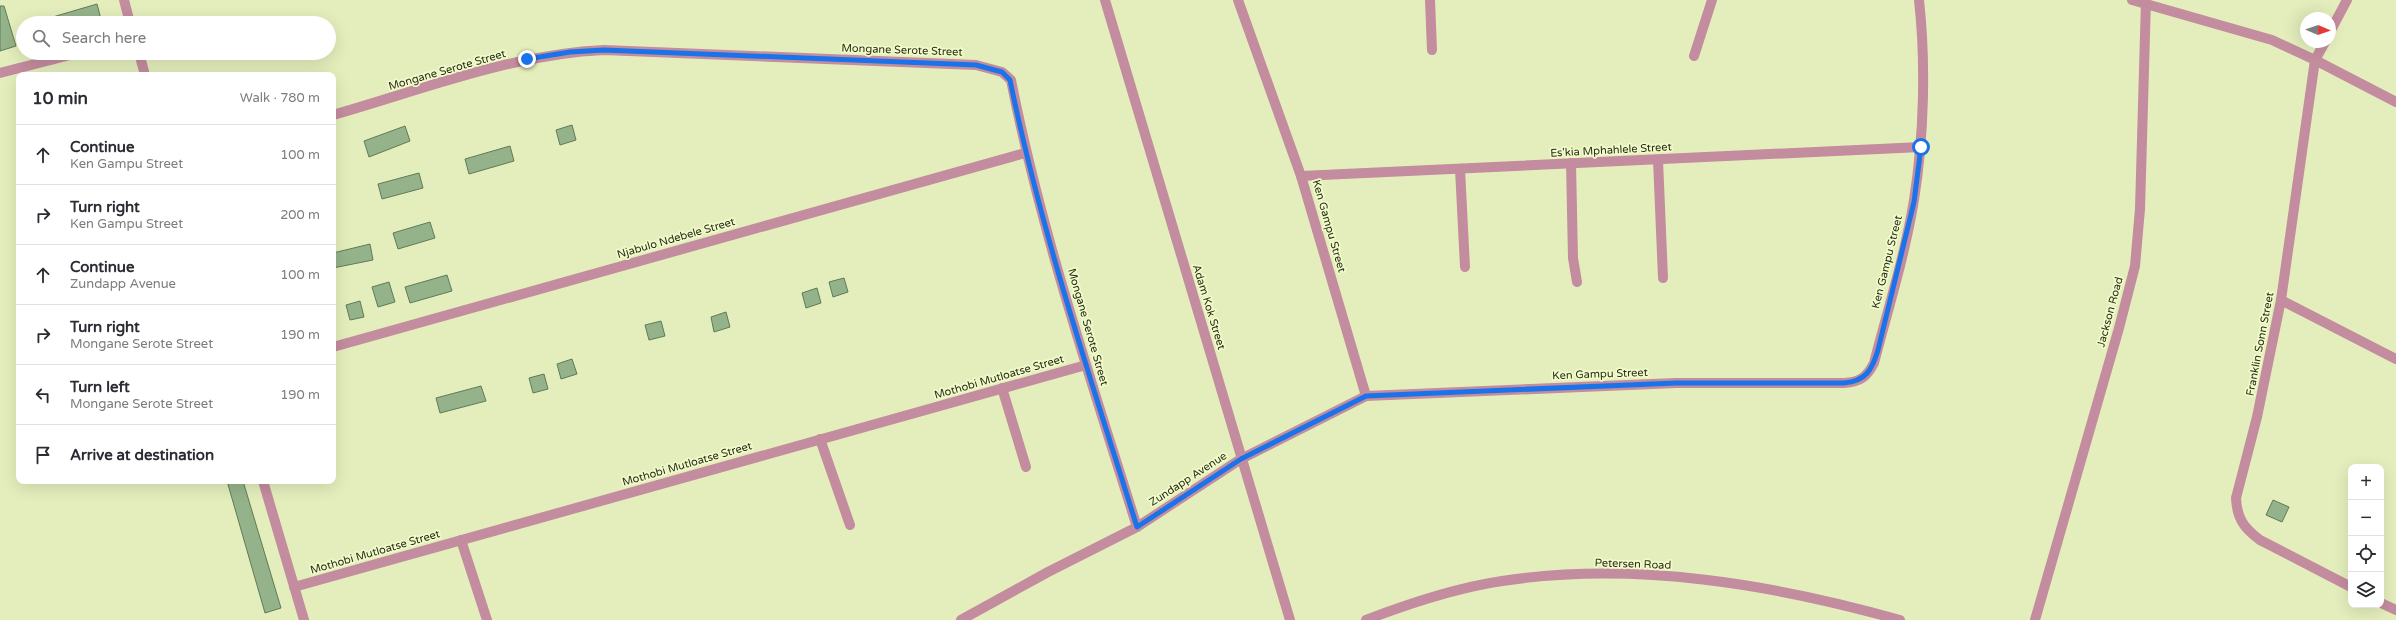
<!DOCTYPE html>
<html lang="en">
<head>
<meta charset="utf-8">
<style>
  body { margin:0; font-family:"Varela Round",sans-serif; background:#f7f7f7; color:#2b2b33 }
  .controls { position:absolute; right:12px; bottom:12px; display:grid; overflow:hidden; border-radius:8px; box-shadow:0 4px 16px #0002 }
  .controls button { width:36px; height:36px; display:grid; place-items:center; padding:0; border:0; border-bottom:1px solid #e1e1e2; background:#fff; color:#2b2b33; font:20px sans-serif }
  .compass { position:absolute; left:2300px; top:12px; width:36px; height:36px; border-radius:50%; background:#fff; box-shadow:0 4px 16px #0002; rotate:92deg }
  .stop { position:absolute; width:12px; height:12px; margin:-9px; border:3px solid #1a73e8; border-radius:50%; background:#fff }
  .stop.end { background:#1a73e8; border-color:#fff; box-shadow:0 1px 4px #0008 }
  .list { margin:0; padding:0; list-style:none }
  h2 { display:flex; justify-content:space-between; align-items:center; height:52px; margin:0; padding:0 16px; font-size:17px }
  h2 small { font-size:13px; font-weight:400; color:#7c7c81 }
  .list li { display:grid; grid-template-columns:26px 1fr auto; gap:12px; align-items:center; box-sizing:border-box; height:60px; padding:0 16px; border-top:1px solid #e1e1e2 }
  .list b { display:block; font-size:15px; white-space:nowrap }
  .list p { margin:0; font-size:13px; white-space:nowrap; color:#7c7c81 }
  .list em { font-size:13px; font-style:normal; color:#7c7c81 }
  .icon { flex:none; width:22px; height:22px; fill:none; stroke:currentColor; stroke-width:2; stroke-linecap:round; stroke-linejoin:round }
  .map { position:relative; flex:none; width:2396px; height:620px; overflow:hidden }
  .search { position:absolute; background:#fff; box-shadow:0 4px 16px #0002; left:16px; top:16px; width:320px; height:44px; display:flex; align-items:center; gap:10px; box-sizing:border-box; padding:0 14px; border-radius:22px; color:#7c7c81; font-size:15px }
  .panel { position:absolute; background:#fff; box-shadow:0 4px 16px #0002; left:16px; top:72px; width:320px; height:412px; border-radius:8px }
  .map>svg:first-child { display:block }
  .building { fill:#95b38a; stroke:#607b55 }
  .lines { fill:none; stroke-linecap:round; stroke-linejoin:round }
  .minor { stroke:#c48c9f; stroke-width:10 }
  .route { stroke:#1a73e8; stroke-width:5 }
  .labels { text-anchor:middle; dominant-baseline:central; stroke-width:3.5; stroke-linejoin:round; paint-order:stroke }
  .street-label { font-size:11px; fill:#2a2d1a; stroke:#f1fbc9 }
</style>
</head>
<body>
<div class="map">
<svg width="2396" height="620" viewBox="0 0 2396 620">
  <rect width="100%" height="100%" fill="#e4eebc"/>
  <g class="building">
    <path d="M 97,4 L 102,23 L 47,23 L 46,19 Z"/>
    <path d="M 0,6 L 4,6 L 16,46 L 0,51 Z"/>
    <path d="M 572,125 L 576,140 L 560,145 L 556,130 Z"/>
    <path d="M 405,126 L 410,141 L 369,157 L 364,141 Z"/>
    <path d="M 510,146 L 514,161 L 469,174 L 465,159 Z"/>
    <path d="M 419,173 L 423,188 L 382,199 L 378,184 Z"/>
    <path d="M 430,222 L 435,238 L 398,249 L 393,233 Z"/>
    <path d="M 370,244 L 373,260 L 333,268 L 333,253 Z"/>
    <path d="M 447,275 L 452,291 L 410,303 L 405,287 Z"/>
    <path d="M 844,278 L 848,292 L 833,297 L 829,282 Z"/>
    <path d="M 389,282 L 395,302 L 378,307 L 372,287 Z"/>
    <path d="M 817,288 L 821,303 L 806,308 L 802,293 Z"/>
    <path d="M 360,301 L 364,317 L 350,320 L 346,305 Z"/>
    <path d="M 726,312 L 730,327 L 714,332 L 711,317 Z"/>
    <path d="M 661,321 L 665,336 L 649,340 L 645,325 Z"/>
    <path d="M 572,359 L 577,374 L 561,379 L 557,364 Z"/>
    <path d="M 544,374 L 548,389 L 533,393 L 529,378 Z"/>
    <path d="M 481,386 L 486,401 L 440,413 L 436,398 Z"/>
    <path d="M 227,481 L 243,481 L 281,608 L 265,613 Z"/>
    <path d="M 2273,500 L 2289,507 L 2282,522 L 2266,515 Z"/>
  </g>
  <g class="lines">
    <g class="minor">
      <path d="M 124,0 L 130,23"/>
      <path d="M 1105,0 L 1290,620"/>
      <path d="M 1238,0 L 1301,176 L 1366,396"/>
      <path d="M 1430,0 L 1432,50"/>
      <path d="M 2132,0 L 2272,40 L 2315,60 L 2396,102"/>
      <path d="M 2330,32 L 2347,0"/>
      <path d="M 2325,42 L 2315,60 L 2281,300 L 2257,417 L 2236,498 C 2237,519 2244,528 2260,540 L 2351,587"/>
      <path d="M 139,53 L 145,75"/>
      <path d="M 1694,56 L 1712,0"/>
      <path d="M 0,73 L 78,53"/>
      <path d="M 333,115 C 421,90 512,54 604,50 L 976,65 L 1002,72 L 1011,80 C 1041,232 1091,380 1137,527"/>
      <path d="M 1658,160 L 1663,278"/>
      <path d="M 1571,163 L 1573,258 L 1577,282"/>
      <path d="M 1460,169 L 1465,267"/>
      <path d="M 1301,176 L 1921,147"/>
      <path d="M 2281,300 L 2396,359"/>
      <path d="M 333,347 L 1025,153"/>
      <path d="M 1002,388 L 1026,467"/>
      <path d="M 820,439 L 850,525"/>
      <path d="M 263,481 L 304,620"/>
      <path d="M 461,540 L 487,620"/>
      <path d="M 294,587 L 1086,365"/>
      <path d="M 2381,603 L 2396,610"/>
      <path d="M 961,620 L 1048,572 L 1137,527 L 1241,459 L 1366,396 L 1676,383 L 1844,383 C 1860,382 1867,377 1874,363 C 1888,309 1905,255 1914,200 C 1924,137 1926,63 1919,0"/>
      <path d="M 1366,620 C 1410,603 1455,588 1502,581 C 1635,561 1772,584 1900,620"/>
      <path d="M 2035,620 L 2119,328 L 2135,266 L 2140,209 L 2146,0"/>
    </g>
  </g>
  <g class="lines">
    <path class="route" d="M 527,59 L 570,52 L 604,50 L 976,65 L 1002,72 L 1010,80 C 1041,232 1091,380 1137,527 L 1241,459 L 1366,396 L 1676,383 L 1844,383 C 1866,381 1872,370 1878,350 L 1914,202 L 1921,147"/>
  </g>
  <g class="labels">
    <g class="street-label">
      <text transform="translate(902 50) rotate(2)">Mongane Serote Street</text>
      <text transform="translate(447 70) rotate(-16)">Mongane Serote Street</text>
      <text transform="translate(1611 150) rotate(-3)">Es'kia Mphahlele Street</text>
      <text transform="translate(1329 226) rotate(74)">Ken Gampu Street</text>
      <text transform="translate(676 238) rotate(-16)">Njabulo Ndebele Street</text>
      <text transform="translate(1887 262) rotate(-76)">Ken Gampu Street</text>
      <text transform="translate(1209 307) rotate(73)">Adam Kok Street</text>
      <text transform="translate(2110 312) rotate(-75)">Jackson Road</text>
      <text transform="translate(1088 327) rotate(74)">Mongane Serote Street</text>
      <text transform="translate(2260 344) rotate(-79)">Franklin Sonn Street</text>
      <text transform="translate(1600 374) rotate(-2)">Ken Gampu Street</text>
      <text transform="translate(999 377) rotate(-16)">Mothobi Mutloatse Street</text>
      <text transform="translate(687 464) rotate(-16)">Mothobi Mutloatse Street</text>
      <text transform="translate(1188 479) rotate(-33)">Zundapp Avenue</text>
      <text transform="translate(375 552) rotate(-16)">Mothobi Mutloatse Street</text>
      <text transform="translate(1633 564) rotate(2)">Petersen Road</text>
    </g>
  </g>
</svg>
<div class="controls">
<button>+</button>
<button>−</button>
<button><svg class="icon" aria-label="locate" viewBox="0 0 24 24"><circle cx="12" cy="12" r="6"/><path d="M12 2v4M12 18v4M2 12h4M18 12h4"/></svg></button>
<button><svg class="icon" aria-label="layers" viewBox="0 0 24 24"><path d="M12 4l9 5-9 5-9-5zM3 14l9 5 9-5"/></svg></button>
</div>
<svg class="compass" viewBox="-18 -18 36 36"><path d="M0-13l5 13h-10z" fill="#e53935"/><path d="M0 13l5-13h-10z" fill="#7c7c81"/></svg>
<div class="stop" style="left:1921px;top:147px"></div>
<div class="stop end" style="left:527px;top:59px"></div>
<div class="search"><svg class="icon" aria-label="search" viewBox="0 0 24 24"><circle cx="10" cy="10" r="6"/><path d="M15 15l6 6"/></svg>Search here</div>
<section class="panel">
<h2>10 min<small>Walk · 780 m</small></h2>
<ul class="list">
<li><svg class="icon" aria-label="ahead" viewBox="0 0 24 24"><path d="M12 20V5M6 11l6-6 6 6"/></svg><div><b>Continue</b><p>Ken Gampu Street</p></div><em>100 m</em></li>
<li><svg class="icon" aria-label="right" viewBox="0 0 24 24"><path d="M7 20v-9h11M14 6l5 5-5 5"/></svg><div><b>Turn right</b><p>Ken Gampu Street</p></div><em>200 m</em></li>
<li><svg class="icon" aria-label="ahead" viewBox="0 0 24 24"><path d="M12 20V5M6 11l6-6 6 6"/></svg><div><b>Continue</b><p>Zundapp Avenue</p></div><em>100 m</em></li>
<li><svg class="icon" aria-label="right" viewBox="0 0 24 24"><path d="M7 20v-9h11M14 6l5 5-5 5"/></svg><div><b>Turn right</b><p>Mongane Serote Street</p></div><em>190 m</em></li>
<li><svg class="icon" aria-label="left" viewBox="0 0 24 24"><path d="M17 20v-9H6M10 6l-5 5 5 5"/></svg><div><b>Turn left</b><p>Mongane Serote Street</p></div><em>190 m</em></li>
<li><svg class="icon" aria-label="arrive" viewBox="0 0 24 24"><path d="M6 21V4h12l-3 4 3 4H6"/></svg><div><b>Arrive at destination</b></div></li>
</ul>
</section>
</div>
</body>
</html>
